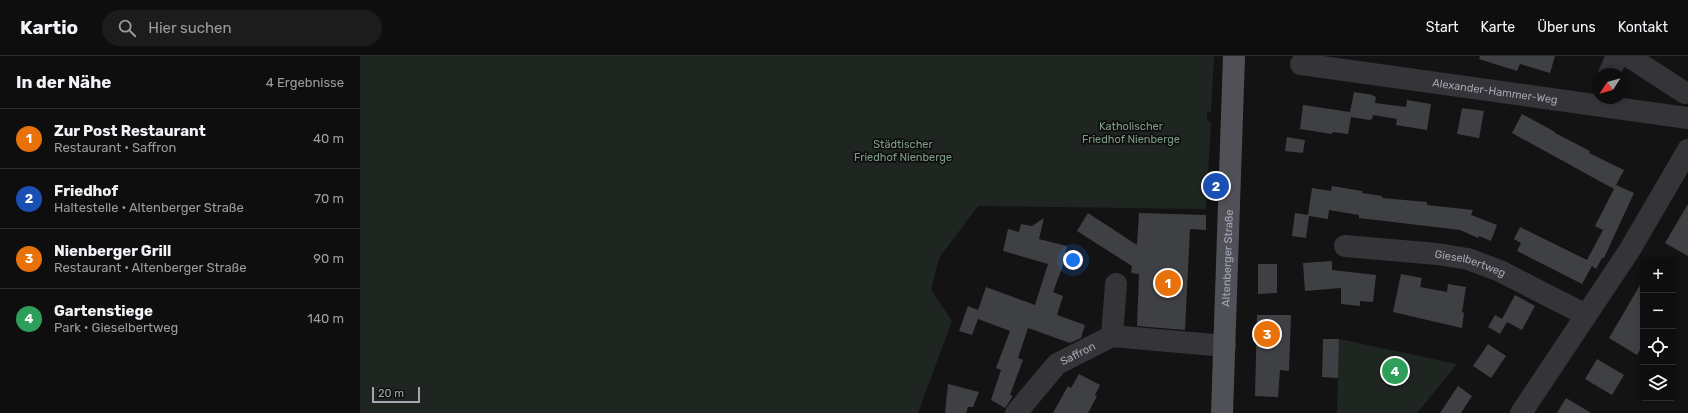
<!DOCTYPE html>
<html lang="de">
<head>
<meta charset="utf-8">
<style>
  body { margin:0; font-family:Rubik,sans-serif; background:#1c1c1d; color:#f1f3f6 }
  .controls { position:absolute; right:12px; bottom:12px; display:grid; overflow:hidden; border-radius:4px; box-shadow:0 2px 6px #0003 }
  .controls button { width:36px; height:36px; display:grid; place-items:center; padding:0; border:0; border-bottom:1px solid #2e2e2f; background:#0e0e0f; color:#f1f3f6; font:20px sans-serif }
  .compass { position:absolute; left:1232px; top:12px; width:36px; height:36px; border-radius:50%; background:#0e0e0f; box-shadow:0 2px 6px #0003; rotate:234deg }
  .scale { position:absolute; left:12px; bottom:10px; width:48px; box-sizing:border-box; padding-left:4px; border:2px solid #a5a7b3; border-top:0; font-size:11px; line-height:14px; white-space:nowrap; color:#a5a7b3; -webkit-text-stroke:3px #0e0e0f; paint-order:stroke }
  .you { position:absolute; left:713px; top:204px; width:14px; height:14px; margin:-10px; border:3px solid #fff; border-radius:50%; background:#1a73e8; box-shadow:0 0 0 6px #1a73e833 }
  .badge { display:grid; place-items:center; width:26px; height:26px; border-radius:50%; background:#e0cd3e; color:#fff; font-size:13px; font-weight:700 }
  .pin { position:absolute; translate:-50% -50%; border:2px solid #fff; box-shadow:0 1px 4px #0006 }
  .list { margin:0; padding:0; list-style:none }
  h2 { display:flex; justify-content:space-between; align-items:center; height:52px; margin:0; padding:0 16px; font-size:17px }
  h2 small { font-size:13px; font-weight:400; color:#9b9c9e }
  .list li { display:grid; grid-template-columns:26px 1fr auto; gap:12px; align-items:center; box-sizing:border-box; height:60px; padding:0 16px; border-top:1px solid #2e2e2f }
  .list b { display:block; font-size:15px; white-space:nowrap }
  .list p { margin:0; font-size:13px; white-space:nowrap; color:#9b9c9e }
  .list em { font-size:13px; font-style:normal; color:#9b9c9e }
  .icon { flex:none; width:22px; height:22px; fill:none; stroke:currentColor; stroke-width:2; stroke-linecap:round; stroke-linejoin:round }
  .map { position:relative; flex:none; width:1328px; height:357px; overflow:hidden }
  header { display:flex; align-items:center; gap:24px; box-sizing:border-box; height:56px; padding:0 20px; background:#0e0e0f; border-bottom:1px solid #2e2e2f }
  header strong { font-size:19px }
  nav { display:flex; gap:22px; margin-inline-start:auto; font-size:14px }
  .search { width:280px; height:36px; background:#1c1c1d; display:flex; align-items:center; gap:10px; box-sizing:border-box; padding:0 14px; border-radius:22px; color:#9b9c9e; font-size:15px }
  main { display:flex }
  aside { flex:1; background:#0e0e0f }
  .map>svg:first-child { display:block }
  .green { fill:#1f2621 }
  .building { fill:#3f4044 }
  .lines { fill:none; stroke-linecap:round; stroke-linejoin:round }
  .minor { stroke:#343439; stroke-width:22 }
  .major { stroke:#505057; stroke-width:22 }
  .labels { text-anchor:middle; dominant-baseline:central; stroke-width:3.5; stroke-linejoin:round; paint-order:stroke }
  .street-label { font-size:11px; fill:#a5a7b3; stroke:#0e0e0f }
  .park-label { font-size:11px; fill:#7e9d87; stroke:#0e0e0f }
</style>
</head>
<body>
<header>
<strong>Kartio</strong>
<div class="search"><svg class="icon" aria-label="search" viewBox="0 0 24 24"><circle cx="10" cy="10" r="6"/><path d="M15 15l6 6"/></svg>Hier suchen</div>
<nav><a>Start</a><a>Karte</a><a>Über uns</a><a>Kontakt</a></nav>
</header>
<main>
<aside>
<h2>In der Nähe<small>4 Ergebnisse</small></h2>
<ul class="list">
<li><span class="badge" style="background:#e8710a">1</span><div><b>Zur Post Restaurant</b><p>Restaurant · Saffron</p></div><em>40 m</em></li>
<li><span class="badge" style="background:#1a4fb4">2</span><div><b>Friedhof</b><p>Haltestelle · Altenberger Straße</p></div><em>70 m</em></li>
<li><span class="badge" style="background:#e8710a">3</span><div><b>Nienberger Grill</b><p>Restaurant · Altenberger Straße</p></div><em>90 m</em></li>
<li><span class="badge" style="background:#2e9e5b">4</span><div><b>Gartenstiege</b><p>Park · Gieselbertweg</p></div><em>140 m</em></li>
</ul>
</aside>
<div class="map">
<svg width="1328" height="357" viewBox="0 0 1328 357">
  <rect width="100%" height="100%" fill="#131314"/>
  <g class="green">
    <path d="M 0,0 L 854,0 L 851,56 L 847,57 L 847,64 L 851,66 L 846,153 L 618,150 L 579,202 L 571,234 L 592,265 L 558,357 L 0,357 Z"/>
    <path d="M 979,283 L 1097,308 L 1057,357 L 977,357 Z"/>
  </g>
  <g class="building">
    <path d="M 1120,0 L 1195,0 L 1190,17 L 1160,8 L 1157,15 L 1119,3 Z"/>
    <path d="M 994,36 L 1013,39 L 1013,40 L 1016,41 L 1015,47 L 1046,51 L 1047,44 L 1071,48 L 1067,74 L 1036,69 L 1037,63 L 1013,59 L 1012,63 L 1009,64 L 991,61 L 988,78 L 973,76 L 972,78 L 940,73 L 943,49 L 990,56 Z"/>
    <path d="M 1102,52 L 1124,55 L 1119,82 L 1097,78 Z"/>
    <path d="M 1162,58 L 1195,76 L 1195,77 L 1230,95 L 1229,97 L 1264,114 L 1256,129 L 1274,137 L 1244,202 L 1242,202 L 1236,213 L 1232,210 L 1222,228 L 1157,195 L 1161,187 L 1154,183 L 1160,171 L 1227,204 L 1243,174 L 1235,170 L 1254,133 L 1152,77 Z"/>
    <path d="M 927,81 L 945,84 L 943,97 L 925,95 Z"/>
    <path d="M 972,130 L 1002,135 L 1002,137 L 1022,140 L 1022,142 L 1067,146 L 1067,149 L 1113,154 L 1111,159 L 1137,169 L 1131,185 L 1119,180 L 1118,182 L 1100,174 L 999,162 L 999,159 L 969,154 L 968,163 L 949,160 L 946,182 L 932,180 L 935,157 L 948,159 L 952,132 L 971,135 Z"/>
    <path d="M 1328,148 L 1328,200 L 1305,187 Z"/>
    <path d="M 728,157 L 777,189 L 779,157 L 846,159 L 846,174 L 830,173 L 825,274 L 777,270 L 779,218 L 771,217 L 772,210 L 717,175 Z"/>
    <path d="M 684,162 L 679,183 L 707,190 L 702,212 L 693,236 L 703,240 L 697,259 L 725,269 L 721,282 L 710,287 L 668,272 L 658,302 L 663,304 L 650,339 L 653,340 L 645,352 L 631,344 L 641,314 L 636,312 L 650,275 L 618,263 L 612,279 L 599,275 L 608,250 L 618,254 L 626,231 L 675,249 L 688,208 L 643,195 L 648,173 L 659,176 L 661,168 L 672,170 Z"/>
    <path d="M 972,205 L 972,214 L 1016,219 L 1013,246 L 1000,245 L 1000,250 L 981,248 L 981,232 L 945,235 L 943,207 Z"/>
    <path d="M 898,208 L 917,208 L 917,237 L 898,238 Z"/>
    <path d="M 1041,218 L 1062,222 L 1060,231 L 1087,236 L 1088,228 L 1106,231 L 1102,256 L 1104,257 L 1102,272 L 1033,256 Z"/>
    <path d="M 1283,224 L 1283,289 L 1277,299 L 1249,282 Z"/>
    <path d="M 1155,239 L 1175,250 L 1162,274 L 1147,266 L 1140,278 L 1128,271 L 1135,259 L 1142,263 Z"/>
    <path d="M 897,259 L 931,259 L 929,315 L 920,314 L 918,341 L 895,340 Z"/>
    <path d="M 963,283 L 979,283 L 978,322 L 962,321 Z"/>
    <path d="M 1128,288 L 1146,300 L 1131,322 L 1113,310 Z"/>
    <path d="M 1237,303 L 1264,319 L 1252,339 L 1225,323 Z"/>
    <path d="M 719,318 L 740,329 L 735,339 L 737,340 L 728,357 L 693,357 L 708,330 L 711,332 Z"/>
    <path d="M 588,328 L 619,336 L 613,351 L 608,351 L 606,357 L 585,357 Z"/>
    <path d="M 1098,330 L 1112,340 L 1101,357 L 1080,357 Z"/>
    <path d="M 1206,342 L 1231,357 L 1197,357 Z"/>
  </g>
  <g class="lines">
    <g class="minor">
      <path d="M 1268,0 L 1325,37"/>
      <path id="s1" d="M 941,8 L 1328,62"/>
      <path d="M 1249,18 L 1257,0"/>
      <path id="s2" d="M 985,190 L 1077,198 L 1108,203 L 1140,215 L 1226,259"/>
      <path d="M 752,280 L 756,228"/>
      <path id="s3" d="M 656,357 L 697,308 L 752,280 L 865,290"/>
      <path d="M 1161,357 L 1269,195 L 1328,94"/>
    </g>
    <path class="major" id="s4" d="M 862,357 L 874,0"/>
  </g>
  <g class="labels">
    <g class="street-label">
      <text stroke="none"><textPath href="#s1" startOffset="196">Alexander-Hammer-Weg</textPath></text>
      <text stroke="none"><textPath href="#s4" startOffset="155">Altenberger Straße</textPath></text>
      <text stroke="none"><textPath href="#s2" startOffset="127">Gieselbertweg</textPath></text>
      <text stroke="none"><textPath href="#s3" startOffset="87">Saffron</textPath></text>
    </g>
    <g class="park-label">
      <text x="771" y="70">Katholischer<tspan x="771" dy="13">Friedhof Nienberge</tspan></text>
      <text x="543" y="88">Städtischer<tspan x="543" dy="13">Friedhof Nienberge</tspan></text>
    </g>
  </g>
</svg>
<div class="controls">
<button>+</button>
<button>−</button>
<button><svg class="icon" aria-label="locate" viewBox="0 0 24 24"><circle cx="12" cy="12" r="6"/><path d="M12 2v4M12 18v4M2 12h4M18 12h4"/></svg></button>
<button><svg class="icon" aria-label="layers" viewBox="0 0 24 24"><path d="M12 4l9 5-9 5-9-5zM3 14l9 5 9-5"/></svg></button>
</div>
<svg class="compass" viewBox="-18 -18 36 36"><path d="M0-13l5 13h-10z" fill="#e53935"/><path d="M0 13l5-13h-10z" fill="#9b9c9e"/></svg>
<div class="scale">20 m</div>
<div class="you"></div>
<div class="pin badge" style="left:808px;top:227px;background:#e8710a">1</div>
<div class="pin badge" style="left:856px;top:130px;background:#1a4fb4">2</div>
<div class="pin badge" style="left:907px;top:278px;background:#e8710a">3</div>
<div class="pin badge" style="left:1035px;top:315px;background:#2e9e5b">4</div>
</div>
</main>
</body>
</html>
